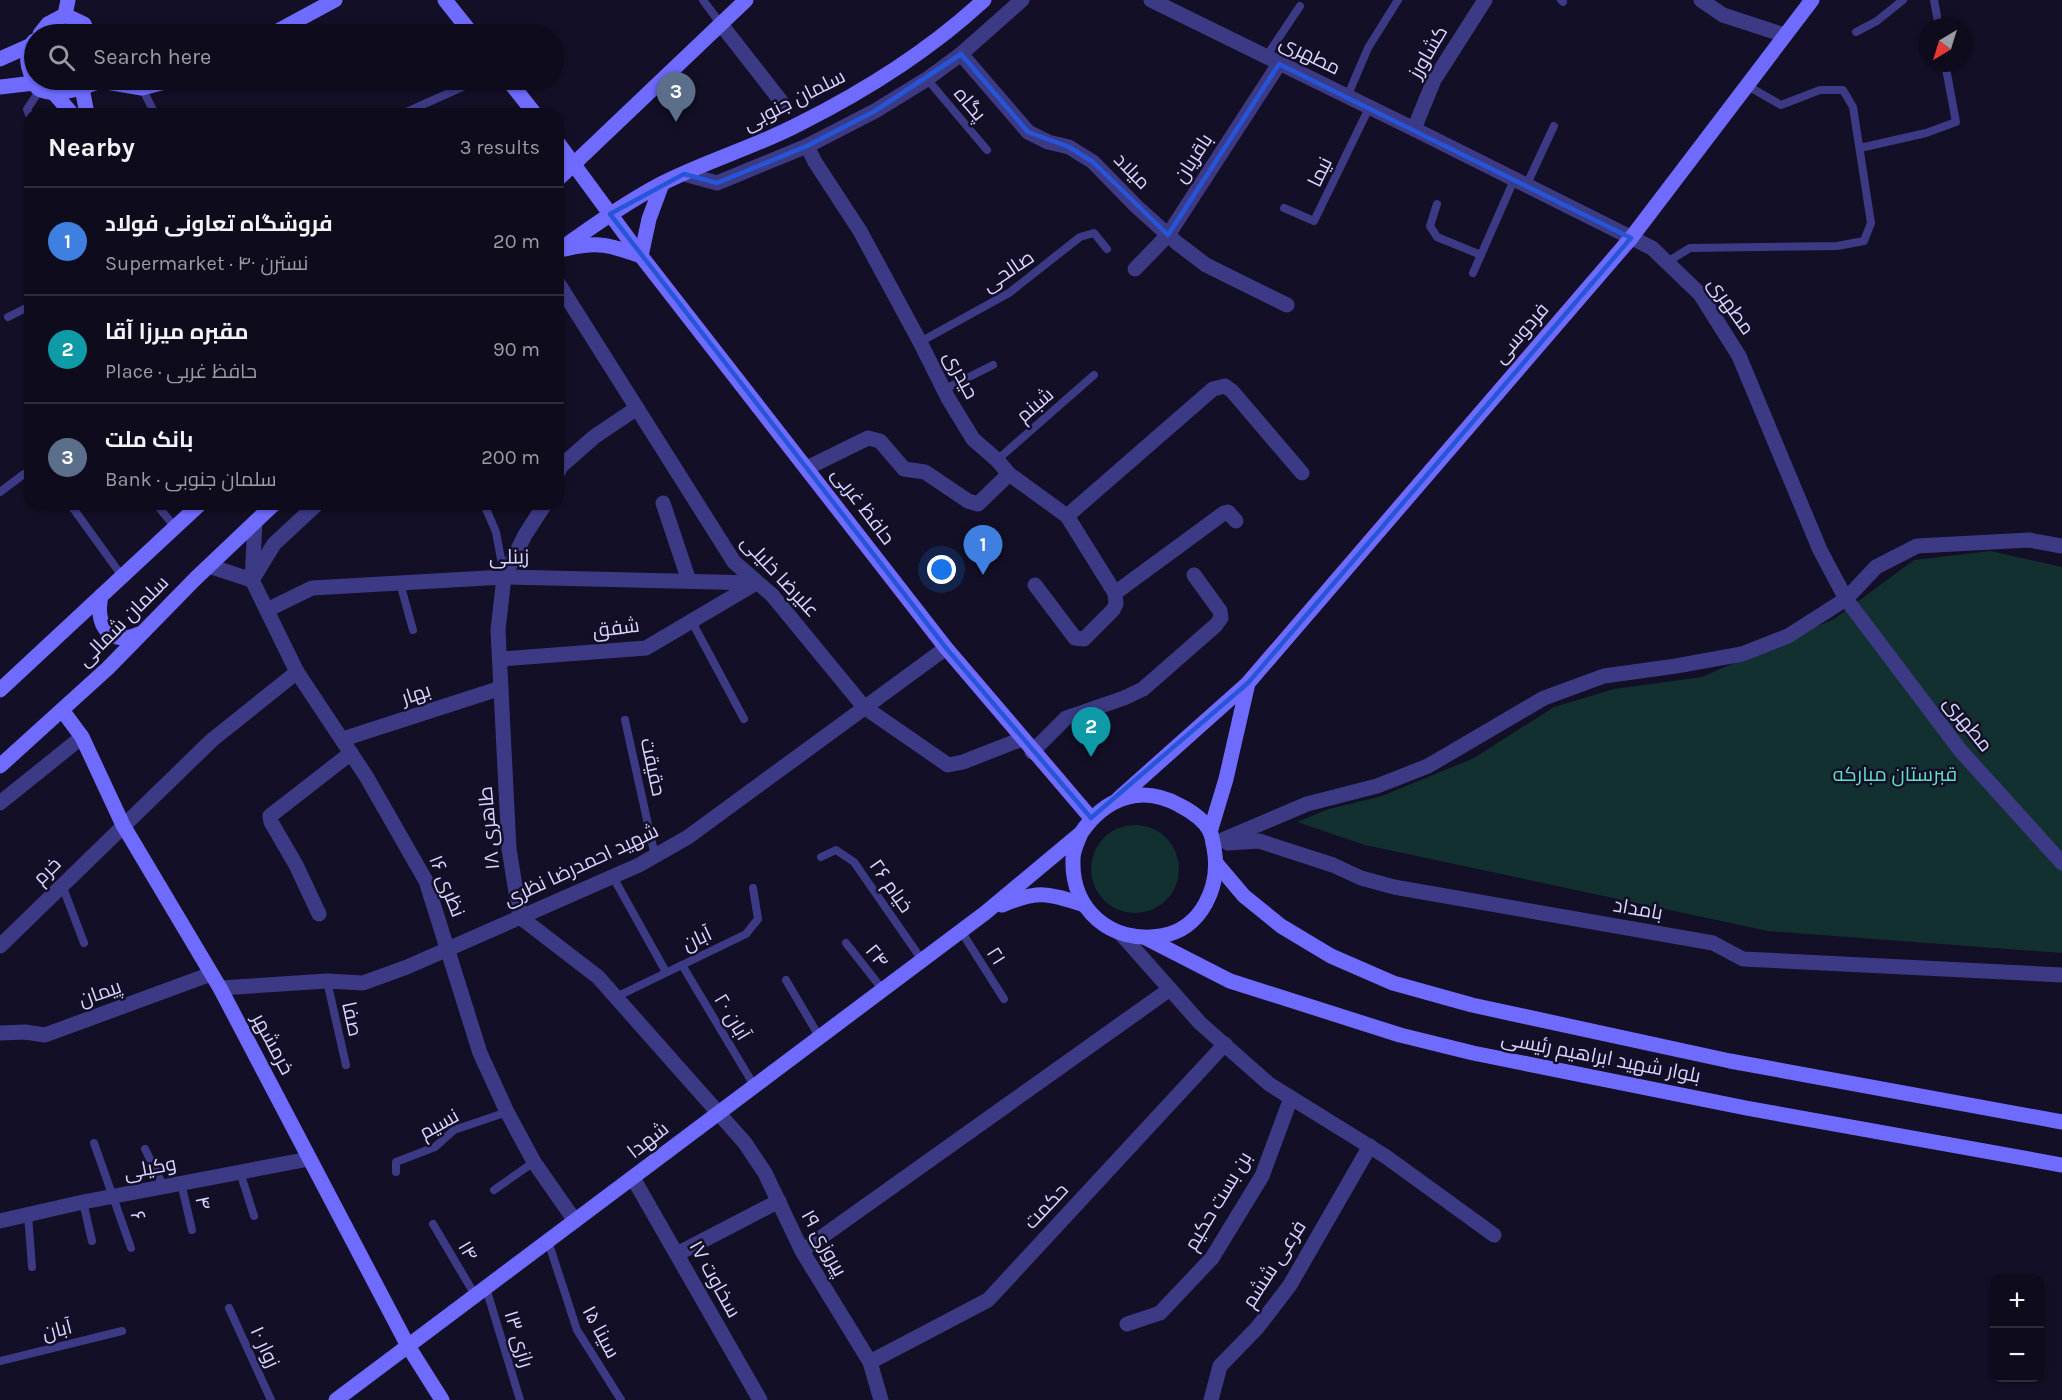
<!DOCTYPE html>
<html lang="en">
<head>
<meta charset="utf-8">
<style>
  body { margin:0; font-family:Karla,Cairo,sans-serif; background:#1c1929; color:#f1f3f6 }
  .controls { position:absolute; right:18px; bottom:18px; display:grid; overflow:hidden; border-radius:12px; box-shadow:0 2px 4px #0004 }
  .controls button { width:54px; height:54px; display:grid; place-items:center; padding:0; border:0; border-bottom:2px solid #2e2b3b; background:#0e0b1c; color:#f1f3f6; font:30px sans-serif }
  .compass { position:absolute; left:1918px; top:18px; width:54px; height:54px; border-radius:50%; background:#0e0b1c; box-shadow:0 2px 4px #0004; rotate:218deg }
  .you { position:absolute; left:942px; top:570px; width:21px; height:21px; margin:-15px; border:4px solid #fff; border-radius:50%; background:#1a73e8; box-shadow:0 0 0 9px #1a73e833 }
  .badge { display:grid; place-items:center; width:39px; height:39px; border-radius:50%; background:#db2777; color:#fff; font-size:20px; font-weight:700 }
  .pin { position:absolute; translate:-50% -50px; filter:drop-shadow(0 2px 3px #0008) }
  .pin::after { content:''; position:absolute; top:32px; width:21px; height:18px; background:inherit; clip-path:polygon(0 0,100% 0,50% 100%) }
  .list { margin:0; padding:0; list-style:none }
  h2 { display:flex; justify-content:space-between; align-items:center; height:78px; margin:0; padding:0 24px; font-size:26px }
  h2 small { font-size:20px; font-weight:400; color:#9b9ba3 }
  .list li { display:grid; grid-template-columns:39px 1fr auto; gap:18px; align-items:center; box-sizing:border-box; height:108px; padding:0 24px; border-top:2px solid #2e2b3b }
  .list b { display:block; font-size:22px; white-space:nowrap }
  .list p { margin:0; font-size:20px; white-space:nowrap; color:#9b9ba3 }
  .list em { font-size:20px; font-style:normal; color:#9b9ba3 }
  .icon { flex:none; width:33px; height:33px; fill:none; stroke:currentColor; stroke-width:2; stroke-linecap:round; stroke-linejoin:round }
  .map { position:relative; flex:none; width:2062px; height:1400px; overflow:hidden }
  .search { position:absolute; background:#0e0b1c; box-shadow:0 2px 4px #0004; left:24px; top:24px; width:540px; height:66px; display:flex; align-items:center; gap:15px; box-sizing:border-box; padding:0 21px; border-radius:33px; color:#9b9ba3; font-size:22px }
  .panel { position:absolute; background:#0e0b1c; box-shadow:0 2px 4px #0004; left:24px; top:108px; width:540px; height:402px; border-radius:18px }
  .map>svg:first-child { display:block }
  .green { fill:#12302f }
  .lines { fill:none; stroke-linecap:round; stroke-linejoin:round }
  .lane { stroke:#3d3a85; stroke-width:8 }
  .street { stroke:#3d3a85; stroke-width:15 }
  .secondary { stroke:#6f6bff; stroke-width:15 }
  .marked { fill:none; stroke:#2655da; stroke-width:4.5; stroke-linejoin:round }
  .labels { text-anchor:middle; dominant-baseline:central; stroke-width:5; stroke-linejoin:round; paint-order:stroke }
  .street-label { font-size:20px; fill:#d9d4ff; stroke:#130f26 }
  .park-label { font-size:20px; fill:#5fe0c0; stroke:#130f26 }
</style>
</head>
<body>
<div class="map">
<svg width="2062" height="1400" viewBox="0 0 2062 1400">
  <rect width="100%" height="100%" fill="#130f26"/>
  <g class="green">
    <path d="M 1990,551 L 2062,567 L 2062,953 L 1768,931 L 1365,845 L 1297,822 L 1329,809 L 1382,796 L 1474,758 L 1554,707 L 1614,689 L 1702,677 L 1834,619 L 1914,560 Z"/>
    <circle cx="1135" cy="869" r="44"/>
  </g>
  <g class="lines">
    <g class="lane">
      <path d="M 703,0 L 720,23"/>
      <path d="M 1561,0 L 1563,2"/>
      <path d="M 1934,0 L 1939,27"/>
      <path d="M 1856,32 L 1877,21 L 1903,0"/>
      <path d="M 1266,57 L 1300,6"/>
      <path d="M 927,79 L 987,150"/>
      <path d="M 142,88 L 155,114"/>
      <path d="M 1347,97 L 1368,48 L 1398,0"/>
      <path d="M 402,114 L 469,84"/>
      <path d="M 30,117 L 27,109 L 40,90"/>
      <path d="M 1860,148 L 1926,133 L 1956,122 L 1945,63"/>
      <path d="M 1526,186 L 1554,126"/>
      <path d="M 1437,204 L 1430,226 L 1437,237 L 1481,255"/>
      <path d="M 1284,208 L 1314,221 L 1369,108"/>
      <path d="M 1667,262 L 1690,248 L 1837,246 L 1864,241 L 1871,223 L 1853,107 L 1843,90 L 1820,90 L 1781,105 L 1746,85"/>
      <path d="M 1473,273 L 1514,180"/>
      <path d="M 8,317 L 30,306"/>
      <path d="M 920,342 L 1009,293 L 1080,237 L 1094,233 L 1107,249"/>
      <path d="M 943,390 L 993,365"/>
      <path d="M 997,460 L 1094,375"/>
      <path d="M 0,492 L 24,474 L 30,478"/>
      <path d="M 70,504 L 122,576"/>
      <path d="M 156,504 L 175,527"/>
      <path d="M 484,504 L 496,532 L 504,575"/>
      <path d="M 400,583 L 413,630"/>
      <path d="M 692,622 L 744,719"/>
      <path d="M 625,720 L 655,856"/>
      <path d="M 821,857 L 836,850 L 854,862 L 922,960"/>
      <path d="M 613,877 L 666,972"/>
      <path d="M 62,885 L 84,943"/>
      <path d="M 961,931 L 1004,999"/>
      <path d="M 846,943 L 883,990"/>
      <path d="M 682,965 L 755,1087"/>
      <path d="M 786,980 L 820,1038"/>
      <path d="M 327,981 L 346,1065"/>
      <path d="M 616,997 L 746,934 L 758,919 L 753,888"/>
      <path d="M 94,1143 L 131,1248"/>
      <path d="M 145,1149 L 164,1187"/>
      <path d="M 240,1172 L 254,1216"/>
      <path d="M 396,1172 L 396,1162 L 435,1147 L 454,1130 L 507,1112"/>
      <path d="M 181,1183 L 192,1230"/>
      <path d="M 494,1190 L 534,1162"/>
      <path d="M 83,1202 L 92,1241"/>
      <path d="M 28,1215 L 32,1267"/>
      <path d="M 433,1224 L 475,1295"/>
      <path d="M 548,1241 L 577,1330 L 621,1400"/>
      <path d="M 486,1288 L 520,1400"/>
      <path d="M 229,1308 L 271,1400"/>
      <path d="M 0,1361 L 122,1331"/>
    </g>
    <g class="street">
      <path d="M 1151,0 L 1414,129 L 1652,248 L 1700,294 L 1739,356 L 1820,550 L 1846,599 L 1960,750 L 2062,863"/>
      <path d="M 1701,0 L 1723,15 L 1784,35"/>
      <path d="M 720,23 L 784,105"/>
      <path d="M 961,54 L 1028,132 L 1048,142 L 1069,147 L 1093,162 L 1136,206 L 1177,243 L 1206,265 L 1287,305"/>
      <path d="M 1414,129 L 1434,80 L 1485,0"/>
      <path d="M 807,146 L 815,162 L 860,231 L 920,342 L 948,398 L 973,439 L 997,460 L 1009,474 L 1067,516 L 1115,593 L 1116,604 L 1113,610 L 1084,639 L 1075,638 L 1035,585"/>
      <path d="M 684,174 L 717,183 L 807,146 L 875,111 L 927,79 L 961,54 L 1022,0"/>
      <path d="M 1135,269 L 1168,235 L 1279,64"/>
      <path d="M 558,283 L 734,562 L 772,595 L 864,707 L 948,765 L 963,762 L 1022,739"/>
      <path d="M 807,468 L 868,438 L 880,441 L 904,469 L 925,472 L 968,501 L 978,504 L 1009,474"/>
      <path d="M 558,472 L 561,466 L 594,437 L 637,408"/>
      <path d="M 663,503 L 689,581"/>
      <path d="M 317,504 L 274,544 L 252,580 L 297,672 L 366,776 L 426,881 L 480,1053 L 507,1112 L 534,1162 L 575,1221"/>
      <path d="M 545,504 L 525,535 L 504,577 L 498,630 L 509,849 L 520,917 L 598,977 L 745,1143 L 765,1173 L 802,1251 L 870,1362 L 881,1400"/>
      <path d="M 1067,516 L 1213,389 L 1225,386 L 1232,391 L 1302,473"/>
      <path d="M 209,566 L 252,580 L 255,522"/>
      <path d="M 1115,593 L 1224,513 L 1228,512 L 1236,521"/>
      <path d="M 267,610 L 312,588 L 504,577 L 756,583"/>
      <path d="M 500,659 L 646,648 L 756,583"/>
      <path d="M 343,739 L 501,688"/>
      <path d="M 1032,752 L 1066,718 L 1124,698 L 1143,689 L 1216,625 L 1221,618 L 1220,611 L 1194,575"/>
      <path d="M 0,803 L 82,737"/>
      <path d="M 1228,843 L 1259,841 L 1333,865 L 1361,878 L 1394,887 L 1713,943 L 1743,959 L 2062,975"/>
      <path d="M 1213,844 L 1307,804 L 1377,786 L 1428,766 L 1544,698 L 1604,676 L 1676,666 L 1742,654 L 1788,636 L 1846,599 L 1876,567 L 1917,546 L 2029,540 L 2062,546"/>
      <path d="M 319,914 L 296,865 L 271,822 L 270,816 L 351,753"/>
      <path d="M 1122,935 L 1200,1023 L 1269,1084 L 1385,1156 L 1494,1235"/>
      <path d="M 0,946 L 212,740 L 297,672"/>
      <path d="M 220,988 L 327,981 L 363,983 L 407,967 L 639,865 L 688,837 L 946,648"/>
      <path d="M 0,1033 L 25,1032 L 45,1035 L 211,974"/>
      <path d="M 633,1178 L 760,1400"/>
      <path d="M 0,1221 L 83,1202 L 309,1159"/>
      <path d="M 802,1251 L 1170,989"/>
      <path d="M 677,1254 L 779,1201"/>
      <path d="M 1127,1324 L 1160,1313 L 1212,1258 L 1262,1176 L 1291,1098"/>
      <path d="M 870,1362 L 988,1300 L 1225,1044"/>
      <path d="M 1211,1400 L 1220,1366 L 1257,1328 L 1290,1285 L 1370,1146"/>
    </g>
    <g class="secondary">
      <path d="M 445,0 L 472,34"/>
      <path d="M 65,15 L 84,24 L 89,34"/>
      <path d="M 65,15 L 68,0"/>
      <path d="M 40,34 L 48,24 L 65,15"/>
      <path d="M 272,34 L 335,0"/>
      <path d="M 34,41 C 27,49 26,61 30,71 C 32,78 34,87 41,90 C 56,97 86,87 100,81 L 100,80"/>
      <path d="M 0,59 L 29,46"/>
      <path d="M 508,80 L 535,114"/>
      <path d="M 100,81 L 142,88 L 173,80"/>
      <path d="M 0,87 L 34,83"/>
      <path d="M 82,88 L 87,114"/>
      <path d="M 54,93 L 72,114"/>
      <path d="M 558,143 L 641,256 L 946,648 L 1091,818"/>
      <path d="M 558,179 L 746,0"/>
      <path d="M 565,249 C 598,241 610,245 641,256 L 649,219 L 662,184"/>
      <path d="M 558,251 C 591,227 625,203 661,184 C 706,161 755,147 799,124 C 863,92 931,49 984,0"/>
      <path d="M 101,596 C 95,624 109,647 139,634"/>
      <path d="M 0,690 L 200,504"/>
      <path d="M 62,710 L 82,737 L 123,825 L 220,988 L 408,1346 L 442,1400"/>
      <path d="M 0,766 L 108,668 L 195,579 L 274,504"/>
      <path d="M 1119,798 L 1248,683 L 1631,238 L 1812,0"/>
      <path d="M 1210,832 L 1226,779 L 1248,683"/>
      <path d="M 1216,863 L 1244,896 L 1281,926 L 1331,956 L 1393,983 L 1472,1005 L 1730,1061 L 2062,1122"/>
      <path d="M 1002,905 C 1038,890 1048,893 1084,905"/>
      <path d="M 1146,938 L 1230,981 L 1400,1035 L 1473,1053 L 1746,1108 L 2062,1165"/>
      <path d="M 336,1400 L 985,913 L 1081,833 C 1105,798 1140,784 1179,805 C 1191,811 1203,819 1210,831 C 1212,836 1213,843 1214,848 C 1221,886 1202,929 1161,936 C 1111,944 1071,910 1073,859 C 1073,850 1078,841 1081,833"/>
    </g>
  </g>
  <path class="marked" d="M 961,54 L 1028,132 L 1069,147 L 1093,162 L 1168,235 L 1279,64 L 1631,238 L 1248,683 L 1091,818 L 946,648 L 610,214 L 684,174 L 717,183 L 807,146 L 875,111 Z"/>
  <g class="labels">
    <g class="street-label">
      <text transform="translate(1428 52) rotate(-60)">کشاورز</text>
      <text transform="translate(1310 55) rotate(26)">مطهری</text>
      <text transform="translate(794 100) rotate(-27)">سلمان جنوبی</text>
      <text transform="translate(970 104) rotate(50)">پگاه</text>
      <text transform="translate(1193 158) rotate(-57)">باقریان</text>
      <text transform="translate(1132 171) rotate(46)">میلاد</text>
      <text transform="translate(1320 172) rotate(-64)">نیما</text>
      <text transform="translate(1008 271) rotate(-34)">صالحی</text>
      <text transform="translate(1731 306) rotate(55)">مطهری</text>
      <text transform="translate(1521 333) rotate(-49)">فردوسی</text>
      <text transform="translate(961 375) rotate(62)">حیدری</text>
      <text transform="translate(1035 405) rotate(-41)">شبنم</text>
      <text transform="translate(863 506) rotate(53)">حافظ غربی</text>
      <text transform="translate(509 557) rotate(-1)">زینلی</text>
      <text transform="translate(780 576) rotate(47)">علیرضا خلیلی</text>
      <text transform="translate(123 621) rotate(-45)">سلمان شمالی</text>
      <text transform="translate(616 628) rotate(-7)">شفق</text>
      <text transform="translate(416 694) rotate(-18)">بهار</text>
      <text transform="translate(1968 724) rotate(51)">مطهری</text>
      <text transform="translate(653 767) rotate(78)">حقیقت</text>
      <text transform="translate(489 828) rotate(-95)">طاهری ۱۸</text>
      <text transform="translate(581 865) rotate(-25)">شهید احمدرضا نظری</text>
      <text transform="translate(47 871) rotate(-45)">خرم</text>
      <text transform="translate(447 886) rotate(68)">نظری ۱۶</text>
      <text transform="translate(891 886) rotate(55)">خیام ۲۶</text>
      <text transform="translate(1638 909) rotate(10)">بامداد</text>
      <text transform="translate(697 939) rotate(-25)">آبان</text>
      <text transform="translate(877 956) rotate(51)">۲۴</text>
      <text transform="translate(996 956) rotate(58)">۲۱</text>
      <text transform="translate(100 993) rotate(-20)">پیمان</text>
      <text transform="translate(732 1017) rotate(59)">آبان ۲۰</text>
      <text transform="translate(352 1019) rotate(78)">صفا</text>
      <text transform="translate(273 1044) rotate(62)">خرمشهر</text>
      <text transform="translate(1601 1057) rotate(11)">بلوار شهید ابراهیم رئیسی</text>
      <text transform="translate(439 1124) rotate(-29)">نسیم</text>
      <text transform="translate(648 1140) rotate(-38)">شهدا</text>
      <text transform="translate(150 1168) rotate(-11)">وکیلی</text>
      <text transform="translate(1218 1201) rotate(-59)">بن بست حکیم</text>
      <text transform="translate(203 1203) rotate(78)">۴</text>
      <text transform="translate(1046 1206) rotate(-47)">حکمت</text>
      <text transform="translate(138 1216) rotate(70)">۶</text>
      <text transform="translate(824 1243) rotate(61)">پیروزی ۱۹</text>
      <text transform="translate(468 1251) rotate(59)">۱۴</text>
      <text transform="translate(1274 1264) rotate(-57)">فرعی ششم</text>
      <text transform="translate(715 1279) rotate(61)">سخاوت ۱۷</text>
      <text transform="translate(57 1330) rotate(-14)">آبان</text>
      <text transform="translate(601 1332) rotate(62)">سینا ۱۵</text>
      <text transform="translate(519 1339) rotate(73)">رازی ۱۳</text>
      <text transform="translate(265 1347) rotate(65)">زوار ۱۰</text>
    </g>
    <g class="park-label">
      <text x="1895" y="774">قبرستان مبارکه</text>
    </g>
  </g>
</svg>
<div class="controls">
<button>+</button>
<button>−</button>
</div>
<svg class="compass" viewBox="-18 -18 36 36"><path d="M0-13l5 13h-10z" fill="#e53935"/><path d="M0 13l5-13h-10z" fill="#9b9ba3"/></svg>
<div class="you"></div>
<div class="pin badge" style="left:983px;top:575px;background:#3f7fe0">1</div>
<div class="pin badge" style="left:1091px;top:757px;background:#0f9aa8">2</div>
<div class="pin badge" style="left:676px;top:122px;background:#5c6f8a">3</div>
<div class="search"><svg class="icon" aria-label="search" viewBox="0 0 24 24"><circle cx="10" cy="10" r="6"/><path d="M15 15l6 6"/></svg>Search here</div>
<section class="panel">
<h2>Nearby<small>3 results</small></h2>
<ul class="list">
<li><span class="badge" style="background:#3f7fe0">1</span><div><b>فروشگاه تعاونی فولاد</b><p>Supermarket · نسترن ۴۰</p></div><em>20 m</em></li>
<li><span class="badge" style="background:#0f9aa8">2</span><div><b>مقبره میرزا آقا</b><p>Place · حافظ غربی</p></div><em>90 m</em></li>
<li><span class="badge" style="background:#5c6f8a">3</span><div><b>بانک ملت</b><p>Bank · سلمان جنوبی</p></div><em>200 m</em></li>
</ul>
</section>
</div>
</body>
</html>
